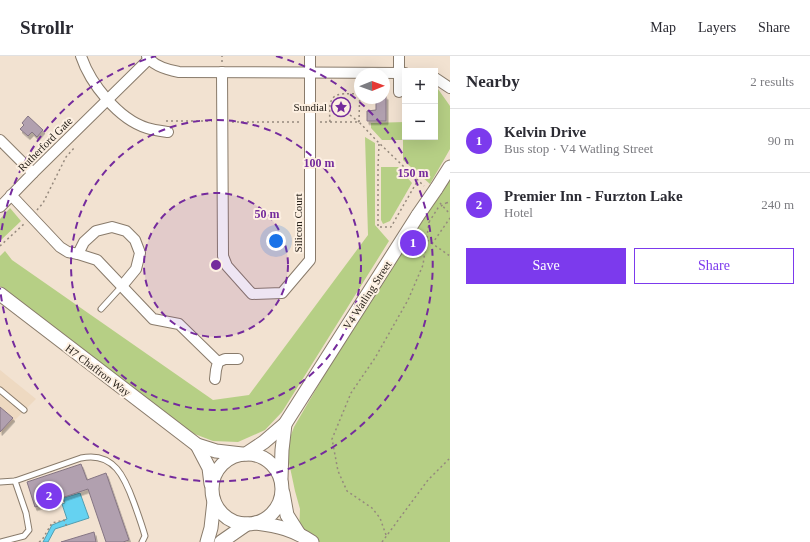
<!DOCTYPE html>
<html lang="en">
<head>
<meta charset="utf-8">
<style>
  body { margin:0; font-family:"Times New Roman",serif; background:#f2f2f3; color:#2b2b33 }
  .controls { position:absolute; right:12px; top:12px; display:grid; overflow:hidden; border-radius:0px; box-shadow:0 4px 16px #0002 }
  .controls button { width:36px; height:36px; display:grid; place-items:center; padding:0; border:0; border-bottom:1px solid #e1e1e2; background:#fff; color:#2b2b33; font:20px sans-serif }
  .compass { position:absolute; left:354px; top:12px; width:36px; height:36px; border-radius:50%; background:#fff; box-shadow:0 4px 16px #0002; rotate:89deg }
  .you { position:absolute; left:276px; top:185px; width:14px; height:14px; margin:-10px; border:3px solid #fff; border-radius:50%; background:#1a73e8; box-shadow:0 0 0 6px #1a73e833 }
  .badge { display:grid; place-items:center; width:26px; height:26px; border-radius:50%; background:#7c3aed; color:#fff; font-size:13px; font-weight:700 }
  .pin { position:absolute; translate:-50% -50%; border:2px solid #fff; box-shadow:0 1px 4px #0006 }
  .list { margin:0; padding:0; list-style:none }
  h2 { display:flex; justify-content:space-between; align-items:center; height:52px; margin:0; padding:0 16px; font-size:17px }
  h2 small { font-size:13px; font-weight:400; color:#7c7c81 }
  .list li { display:grid; grid-template-columns:26px 1fr auto; gap:12px; align-items:center; box-sizing:border-box; height:64px; padding:0 16px; border-top:1px solid #e1e1e2 }
  .list b { display:block; font-size:15px; white-space:nowrap }
  .list p { margin:0; font-size:13px; white-space:nowrap; color:#7c7c81 }
  .list em { font-size:13px; font-style:normal; color:#7c7c81 }
  .actions { display:flex; gap:8px; padding:12px 16px }
  .actions a { flex:1; padding:9px 0; border:1px solid #7c3aed; border-radius:0px; text-align:center; font-size:14px; color:#7c3aed }
  .actions .main { background:#7c3aed; color:#fff }
  .map { position:relative; flex:none; width:450px; height:486px; overflow:hidden }
  header { display:flex; align-items:center; gap:24px; box-sizing:border-box; height:56px; padding:0 20px; background:#fff; border-bottom:1px solid #e1e1e2 }
  header strong { font-size:19px }
  nav { display:flex; gap:22px; margin-inline-start:auto; font-size:14px }
  main { display:flex }
  aside { flex:1; background:#fff }
  .map>svg:first-child { display:block }
  .built { fill:#eed9c1 }
  .green { fill:#b6cf85 }
  .water { fill:#65d2f1; stroke:#529db0 }
  .building { fill:#b1a0af; stroke:#867684; filter:url(#shadow) }
  .lines { fill:none; stroke-linecap:round; stroke-linejoin:round }
  .service-casing { stroke:#897b6b; stroke-width:7 }
  .minor-casing { stroke:#897b6b; stroke-width:12 }
  .tertiary-casing { stroke:#897b6b; stroke-width:15 }
  .path { stroke:#95897d; stroke-width:1.5; stroke-dasharray:2 3; stroke-linecap:butt }
  .service { stroke:#fff; stroke-width:5 }
  .minor { stroke:#fff; stroke-width:10 }
  .tertiary { stroke:#fff; stroke-width:13 }
  .tertiary-bridge-casing { stroke:#897b6b; stroke-width:15; stroke-linecap:butt }
  .path-bridge { stroke:#95897d; stroke-width:1.5; stroke-dasharray:2 3; stroke-linecap:butt }
  .tertiary-bridge { stroke:#fff; stroke-width:13 }
  .ring { fill:none; stroke:#752b9d; stroke-width:2; stroke-dasharray:7 5 }
  .labels { text-anchor:middle; dominant-baseline:central; stroke-width:4; stroke-linejoin:round; paint-order:stroke }
  .poi-label { font-size:11px; fill:#27211a; stroke:#fdf0e2; text-anchor:end }
  .street-label { font-size:11px; fill:#27211a; stroke:#fdf0e2 }
  .centre { fill:#752b9d; stroke:#fdf0e2; stroke-width:2 }
  .ring-label { font-size:12px; text-anchor:middle; font-weight:bold; fill:#752b9d; stroke:#fdf0e2; stroke-width:4; stroke-linejoin:round; paint-order:stroke }
</style>
</head>
<body>
<header>
<strong>Strollr</strong>
<nav><a>Map</a><a>Layers</a><a>Share</a></nav>
</header>
<main>
<div class="map">
<svg width="450" height="486" viewBox="0 0 450 486">
  <defs>
    <filter id="shadow"><feDropShadow dx="2" dy="3.5" stdDeviation="0" flood-color="#0004"/></filter>
  </defs>
  <rect width="100%" height="100%" fill="#f2e2d1"/>
  <path class="built" d="M 0,314 L 36,343 L 0,379 Z"/>
  <g class="green">
    <path d="M 435,31 L 438,33 L 450,50 L 450,93 L 430,128 L 403,104 L 403,84 L 382,84 L 371,72 L 371,67 L 405,66 L 405,81 L 435,81 Z"/>
    <path d="M 365,81 L 375,87 L 375,169 L 389,185 L 282,356 L 265,374 L 238,386 L 213,385 L 192,377 L 0,230 L 0,200 L 5,195 L 12,204 L 213,344 L 249,339 L 368,179 Z"/>
    <path d="M 381,111 L 398,111 L 412,127 L 390,165 L 383,168 L 381,164 Z"/>
    <path d="M 450,112 L 450,486 L 312,486 L 299,478 L 300,453 L 295,435 L 288,402 L 288,387 L 294,371 L 401,187 Z"/>
    <path d="M 10,152 L 21,165 L 0,185 L 0,163 Z"/>
  </g>
  <path class="water" d="M 80,437 L 89,462 L 55,473 L 48,486 L 43,486 L 52,469 L 67,463 L 62,448 L 65,447 L 63,442 Z"/>
  <g class="building">
    <path d="M 384,40 L 386,40 L 386,65 L 367,65 L 367,55 L 376,54 L 376,42 L 384,42 Z"/>
    <path d="M 28,60 L 43,74 L 37,81 L 32,76 L 28,80 L 20,73 L 24,69 L 22,67 Z"/>
    <path d="M 0,351 L 13,362 L 0,376 Z"/>
    <path d="M 81,408 L 87,424 L 106,417 L 129,484 L 123,486 L 106,486 L 88,433 L 35,451 L 27,426 Z"/>
    <path d="M 94,476 L 96,486 L 61,486 Z"/>
  </g>
  <g class="lines">
    <defs>
      <g id="service">
        <path d="M 101,253 L 122,230"/>
        <path d="M 0,334 L 24,354"/>
        <path d="M 0,426 L 15,425 L 81,402 C 114,395 125,422 134,447 C 138,458 142,469 145,480 L 142,486"/>
        <path d="M 1,486 L 24,480 L 29,474 L 26,457 L 15,425"/>
      </g>
      <g id="minor">
        <path d="M 81,0 C 90,27 118,63 147,72 C 153,74 161,75 168,76"/>
        <path d="M 147,0 C 153,10 168,14 179,16 L 405,17"/>
        <path d="M 399,0 L 399,36"/>
        <path d="M 222,16 L 223,200 L 227,210 L 252,238 L 282,237 L 310,204 L 310,0"/>
        <path d="M 435,22 L 450,32"/>
        <path d="M 0,84 L 33,117"/>
        <path d="M 11,139 L 60,191 L 68,196 L 78,198 L 97,204 L 153,263 L 179,268 L 218,306 L 216,314 L 215,323"/>
        <path d="M 0,151 L 33,117 L 149,3"/>
        <path d="M 78,198 L 84,186 L 96,175 L 112,171 L 126,175 L 135,184 L 140,197 L 136,213 L 122,230"/>
        <path d="M 218,306 L 225,303 L 238,303"/>
      </g>
      <g id="tertiary">
        <path d="M 436,133 L 450,111"/>
        <path d="M 0,238 L 197,389 L 216,395 L 242,398"/>
        <path d="M 197,389 L 209,412 L 211,428"/>
        <circle cx="247" cy="433" r="35"/>
        <path d="M 246,398 L 264,386 L 285,368 L 418,159"/>
        <path d="M 281,422 L 282,394 L 285,368"/>
        <path d="M 283,437 L 287,459 L 299,478"/>
        <path d="M 256,467 C 279,470 292,473 312,486"/>
        <path d="M 207,486 L 211,472 L 214,445"/>
        <path d="M 221,486 L 247,468"/>
      </g>
    </defs>
    <use href="#service" class="service-casing"/>
    <use href="#minor" class="minor-casing"/>
    <use href="#tertiary" class="tertiary-casing"/>
    <g class="path">
      <path d="M 222,6 L 222,0"/>
      <path d="M 350,59 L 359,66"/>
      <path d="M 166,65 L 212,65"/>
      <path d="M 232,66 L 300,66"/>
      <path d="M 320,66 L 359,66 L 377,85 L 424,130"/>
      <path d="M 330,66 C 328,37 333,37 360,38"/>
      <path d="M 359,66 L 360,26"/>
      <path d="M 379,88 L 378,111 L 378,171 L 391,171 L 418,124"/>
      <path d="M 440,147 L 450,158"/>
      <path d="M 446,147 L 450,146"/>
      <path d="M 37,154 L 43,147 L 66,101 L 75,91"/>
      <path d="M 427,184 L 450,200"/>
      <path d="M 432,188 L 450,162"/>
      <path d="M 0,190 L 25,167"/>
      <path d="M 386,479 L 380,462 L 372,452 L 347,435 L 338,415 L 332,383 L 351,337 L 375,302 L 408,244 L 423,209 L 429,166"/>
      <path d="M 39,486 L 42,484 L 52,467 L 64,464 L 67,471"/>
      <path d="M 382,486 L 428,424 L 450,402"/>
    </g>
    <use href="#service" class="service"/>
    <use href="#minor" class="minor"/>
    <use href="#tertiary" class="tertiary"/>
    <defs>
      <path id="tertiary-bridge" d="M 418,159 L 436,133"/>
    </defs>
    <use href="#tertiary-bridge" class="tertiary-bridge-casing"/>
    <path class="path-bridge" d="M 429,166 L 438,152 L 446,147"/>
    <use href="#tertiary-bridge" class="tertiary-bridge"/>
  </g>
  <circle cx="216" cy="209" r="72" fill="#752b9d" fill-opacity=".12"/>
  <g class="ring">
    <circle cx="216" cy="209" r="72"/>
    <circle cx="216" cy="209" r="145"/>
    <path d="M0 186A217 217 0 0 1 156 0M276 0A217 217 0 1 1 0 232"/>
  </g>
  <defs>
    <symbol id="sight-ring" viewBox="-11 -11 22 22"><circle r="9.5" fill="#fdf0e2" stroke="#752b9d" stroke-width="1.5"/><path d="M0-6L1.8-2.2L6-1.7L2.9 1.2L3.7 5.4L0 3.3L-3.7 5.4L-2.9 1.2L-6-1.7L-1.8-2.2Z" fill="#752b9d"/></symbol>
  </defs>
  <g fill-rule="evenodd">
    <use href="#sight-ring" x="330" y="40" width="22" height="22"/>
  </g>
  <g class="labels">
    <g class="poi-label">
      <text x="327" y="51">Sundial</text>
    </g>
    <g class="street-label">
      <text transform="translate(45 88) rotate(-45)">Rutherford Gate</text>
      <text transform="translate(298 167) rotate(-90)">Silicon Court</text>
      <text transform="translate(367 239) rotate(-57)">V4 Watling Street</text>
      <text transform="translate(98 314) rotate(37)">H7 Chaffron Way</text>
    </g>
  </g>
  <circle cx="216" cy="209" r="6" class="centre"/>
  <g class="ring-label">
    <text x="319" y="111">100 m</text>
    <text x="413" y="121">150 m</text>
    <text x="267" y="162">50 m</text>
  </g>
</svg>
<div class="controls">
<button>+</button>
<button>−</button>
</div>
<svg class="compass" viewBox="-18 -18 36 36"><path d="M0-13l5 13h-10z" fill="#e53935"/><path d="M0 13l5-13h-10z" fill="#7c7c81"/></svg>
<div class="you"></div>
<div class="pin badge" style="left:413px;top:187px">1</div>
<div class="pin badge" style="left:49px;top:440px">2</div>
</div>
<aside>
<h2>Nearby<small>2 results</small></h2>
<ul class="list">
<li><span class="badge">1</span><div><b>Kelvin Drive</b><p>Bus stop · V4 Watling Street</p></div><em>90 m</em></li>
<li><span class="badge">2</span><div><b>Premier Inn - Furzton Lake</b><p>Hotel</p></div><em>240 m</em></li>
</ul>
<div class="actions"><a class="main">Save</a><a>Share</a></div>
</aside>
</main>
</body>
</html>
